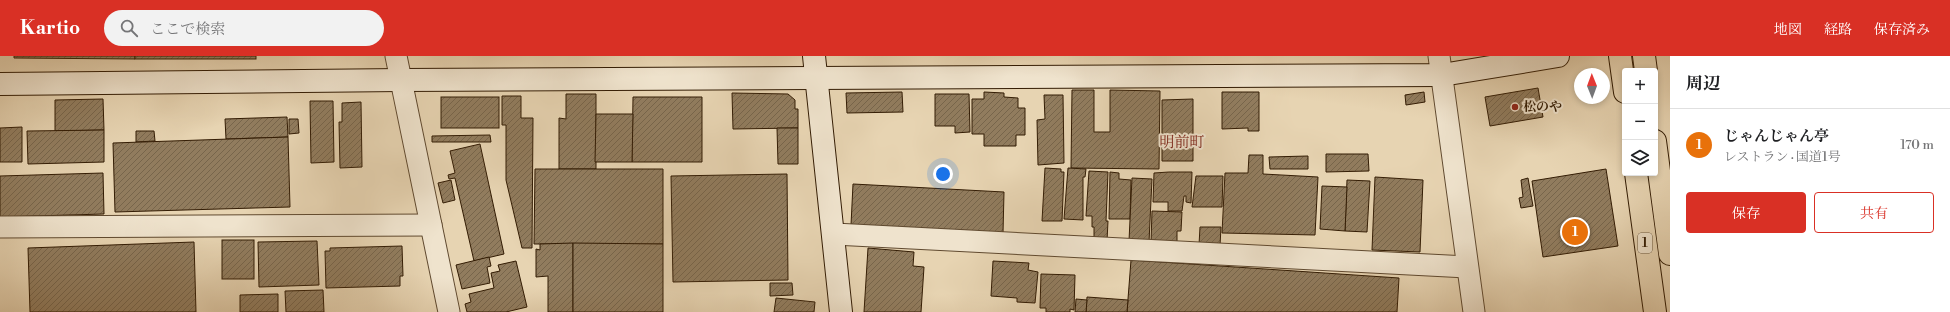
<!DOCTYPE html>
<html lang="ja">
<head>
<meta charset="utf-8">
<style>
  body { margin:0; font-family:"Libre Bodoni","Noto Serif JP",serif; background:#f2f2f2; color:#202124 }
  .controls { position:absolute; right:12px; top:12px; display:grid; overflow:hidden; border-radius:4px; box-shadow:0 2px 6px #0003 }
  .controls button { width:36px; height:36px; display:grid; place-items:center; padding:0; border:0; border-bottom:1px solid #e0e0e0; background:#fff; color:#202124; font:20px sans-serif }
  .compass { position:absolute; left:1574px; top:12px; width:36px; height:36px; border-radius:50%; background:#fff; box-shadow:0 2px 6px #0003; rotate:359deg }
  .you { position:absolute; left:943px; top:118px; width:14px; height:14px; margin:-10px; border:3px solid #fff; border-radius:50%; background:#1a73e8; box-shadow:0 0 0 6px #1a73e833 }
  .badge { display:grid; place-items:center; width:26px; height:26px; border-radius:50%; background:#d93025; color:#fff; font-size:13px; font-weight:700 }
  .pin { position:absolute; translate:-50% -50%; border:2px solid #fff; box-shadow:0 1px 4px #0006 }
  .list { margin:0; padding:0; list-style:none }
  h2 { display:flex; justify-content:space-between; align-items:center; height:52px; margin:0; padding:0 16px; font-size:17px }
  h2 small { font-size:13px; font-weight:400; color:#757577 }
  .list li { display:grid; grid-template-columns:26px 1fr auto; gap:12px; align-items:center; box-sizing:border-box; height:72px; padding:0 16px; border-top:1px solid #e0e0e0 }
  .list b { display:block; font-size:15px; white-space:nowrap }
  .list p { margin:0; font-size:13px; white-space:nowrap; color:#757577 }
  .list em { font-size:13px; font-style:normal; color:#757577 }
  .actions { display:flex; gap:8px; padding:12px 16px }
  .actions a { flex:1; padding:9px 0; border:1px solid #d93025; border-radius:4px; text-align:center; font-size:14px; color:#d93025 }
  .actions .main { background:#d93025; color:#fff }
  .icon { flex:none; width:22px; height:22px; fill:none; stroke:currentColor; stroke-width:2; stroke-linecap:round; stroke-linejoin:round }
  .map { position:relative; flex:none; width:1670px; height:256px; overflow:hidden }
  header { display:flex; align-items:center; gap:24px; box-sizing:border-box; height:56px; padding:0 20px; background:#d93025; color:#fff }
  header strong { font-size:19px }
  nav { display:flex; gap:22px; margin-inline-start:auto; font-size:14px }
  .search { width:280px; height:36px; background:#f2f2f2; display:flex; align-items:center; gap:10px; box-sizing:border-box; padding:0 14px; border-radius:22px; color:#757577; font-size:15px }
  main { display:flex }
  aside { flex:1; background:#fff }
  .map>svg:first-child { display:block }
  .building { fill:url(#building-hatch); stroke:#331c04 }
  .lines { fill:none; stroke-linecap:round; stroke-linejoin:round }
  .street-casing { stroke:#604a30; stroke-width:23 }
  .secondary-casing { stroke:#331c04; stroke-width:24 }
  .highway-casing { stroke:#331c04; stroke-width:24 }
  .street { stroke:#efe3cd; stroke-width:21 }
  .secondary { stroke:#efe3cd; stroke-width:22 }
  .highway { stroke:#e7d4b2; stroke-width:22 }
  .poi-dot { fill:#8f2418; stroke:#efe3cd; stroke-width:1.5 }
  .labels { text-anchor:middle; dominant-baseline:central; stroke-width:4; stroke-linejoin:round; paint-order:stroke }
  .shield { fill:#efe3cd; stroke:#6b5840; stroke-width:1 }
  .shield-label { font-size:12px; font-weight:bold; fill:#331c04 }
  .poi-label { font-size:13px; font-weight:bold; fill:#331c04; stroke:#efe3cd; text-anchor:start }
  .quarter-label { font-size:15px; fill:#7a1f14; stroke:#efe3cd }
</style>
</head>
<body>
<header>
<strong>Kartio</strong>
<div class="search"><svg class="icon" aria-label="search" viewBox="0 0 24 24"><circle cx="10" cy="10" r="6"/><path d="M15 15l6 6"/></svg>ここで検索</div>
<nav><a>地図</a><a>経路</a><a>保存済み</a></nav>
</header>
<main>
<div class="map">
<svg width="1670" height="256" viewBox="0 0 1670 256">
  <defs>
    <pattern id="building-hatch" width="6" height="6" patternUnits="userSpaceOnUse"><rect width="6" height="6" fill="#917c5e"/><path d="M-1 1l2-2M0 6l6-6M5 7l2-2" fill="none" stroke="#77654b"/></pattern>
  </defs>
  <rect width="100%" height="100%" fill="#e7d4b2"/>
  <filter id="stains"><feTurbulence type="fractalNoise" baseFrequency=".005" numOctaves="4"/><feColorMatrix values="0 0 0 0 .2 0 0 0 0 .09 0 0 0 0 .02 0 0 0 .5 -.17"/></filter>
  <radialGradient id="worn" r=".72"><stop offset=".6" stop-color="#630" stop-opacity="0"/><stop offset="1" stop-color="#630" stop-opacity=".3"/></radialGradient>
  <g class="building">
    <path d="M 14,0 L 135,0 L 135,3 L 14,2 Z"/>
    <rect x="135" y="0" width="121" height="3"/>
    <path d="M 1538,32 L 1543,61 L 1490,70 L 1485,41 Z"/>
    <path d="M 1072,34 L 1094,34 L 1094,76 L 1110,76 L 1110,34 L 1160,35 L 1159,113 L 1071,112 Z"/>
    <path d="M 902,36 L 903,56 L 847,57 L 846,37 Z"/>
    <path d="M 984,36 L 1004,37 L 1004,41 L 1018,42 L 1018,52 L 1025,52 L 1025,79 L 1016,79 L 1016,90 L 984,90 L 984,78 L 972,78 L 972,43 L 984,43 Z"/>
    <path d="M 1222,36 L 1259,36 L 1259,75 L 1248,75 L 1248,72 L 1222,73 Z"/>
    <path d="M 1424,36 L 1425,46 L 1406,49 L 1405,39 Z"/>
    <path d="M 732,37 L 788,38 L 795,44 L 795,53 L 798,53 L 798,72 L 733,73 Z"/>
    <path d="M 566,38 L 596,38 L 596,113 L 559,113 L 559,62 L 566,63 Z"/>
    <path d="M 935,38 L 969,38 L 970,76 L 955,77 L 955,70 L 935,70 Z"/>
    <path d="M 1044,39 L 1063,39 L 1064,107 L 1038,109 L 1037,64 L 1045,63 Z"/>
    <path d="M 502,40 L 521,40 L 521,62 L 533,62 L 532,192 L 522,192 L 506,124 L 506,69 L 502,69 Z"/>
    <rect x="441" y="41" width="58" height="31"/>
    <path d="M 633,41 L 702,41 L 702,106 L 632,106 Z"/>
    <path d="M 103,43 L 104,74 L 55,75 L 55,44 Z"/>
    <path d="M 1193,43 L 1193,105 L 1162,105 L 1162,44 Z"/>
    <path d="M 310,45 L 333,45 L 334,106 L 311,107 Z"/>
    <path d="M 361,46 L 362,111 L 340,112 L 339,66 L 342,66 L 342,47 Z"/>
    <path d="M 596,58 L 633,58 L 632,106 L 595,106 Z"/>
    <path d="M 287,61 L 288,81 L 226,83 L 225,63 Z"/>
    <path d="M 289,63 L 298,63 L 299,77 L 289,78 Z"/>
    <path d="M 22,71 L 22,106 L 0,106 L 0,72 Z"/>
    <path d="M 777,72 L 798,72 L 798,108 L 778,108 Z"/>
    <path d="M 104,74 L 104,106 L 28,108 L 27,75 Z"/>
    <path d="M 136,75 L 154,75 L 155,85 L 136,86 Z"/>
    <path d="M 490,79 L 491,86 L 432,86 L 432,80 Z"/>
    <path d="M 288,81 L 290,151 L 115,156 L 113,87 Z"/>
    <path d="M 480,88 L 504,198 L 474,205 L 455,122 L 449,123 L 448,119 L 455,117 L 450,95 Z"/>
    <path d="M 1326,98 L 1368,98 L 1369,115 L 1326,116 Z"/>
    <path d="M 1249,99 L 1263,99 L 1263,118 L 1318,121 L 1315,179 L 1222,177 L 1225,117 L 1248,117 Z"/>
    <path d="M 1308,100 L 1308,113 L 1270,113 L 1269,101 Z"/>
    <path d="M 1045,112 L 1061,113 L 1061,116 L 1064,116 L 1062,165 L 1042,165 Z"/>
    <path d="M 1068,112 L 1086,113 L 1085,121 L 1083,121 L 1083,164 L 1064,163 Z"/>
    <path d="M 535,113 L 663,113 L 663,188 L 534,188 Z"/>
    <path d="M 1606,113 L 1618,190 L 1543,201 L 1532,125 Z"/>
    <path d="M 1089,115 L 1108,116 L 1106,165 L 1108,165 L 1107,185 L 1094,184 L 1094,171 L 1092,171 L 1092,160 L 1086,160 Z"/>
    <path d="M 1110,116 L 1119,117 L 1119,123 L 1131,124 L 1130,163 L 1109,163 Z"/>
    <path d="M 1169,116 L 1192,116 L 1191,147 L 1186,146 L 1186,140 L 1184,140 L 1182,155 L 1168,155 L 1168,146 L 1153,146 L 1154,117 Z"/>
    <path d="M 103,117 L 104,158 L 0,161 L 0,120 Z"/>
    <path d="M 787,118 L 788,224 L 673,226 L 671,120 Z"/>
    <path d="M 1196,120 L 1223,120 L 1222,151 L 1192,151 Z"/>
    <path d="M 1375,121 L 1423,124 L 1420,196 L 1372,194 Z"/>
    <path d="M 1132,122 L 1152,123 L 1149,186 L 1129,185 Z"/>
    <path d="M 1528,122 L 1533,150 L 1521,152 L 1519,142 L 1523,141 L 1521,124 Z"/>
    <path d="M 451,124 L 455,144 L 443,147 L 438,127 Z"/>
    <path d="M 1347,124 L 1370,125 L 1367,176 L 1345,175 Z"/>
    <path d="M 853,128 L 1004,136 L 1003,177 L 851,169 Z"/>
    <path d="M 1322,130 L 1347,131 L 1345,175 L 1320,173 Z"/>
    <path d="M 1152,155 L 1182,156 L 1181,175 L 1177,175 L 1177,187 L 1151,186 Z"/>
    <path d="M 1200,171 L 1221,171 L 1220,190 L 1199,189 Z"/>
    <rect x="222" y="184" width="32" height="39"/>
    <path d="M 317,185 L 319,229 L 259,231 L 258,186 Z"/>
    <path d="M 194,186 L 196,256 L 30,256 L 28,192 Z"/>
    <path d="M 573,187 L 573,256 L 548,256 L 548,220 L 536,221 L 536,193 L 540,194 L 540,188 Z"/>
    <path d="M 573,187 L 663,188 L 663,256 L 573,256 Z"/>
    <path d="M 402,190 L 403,220 L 400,220 L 400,230 L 326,232 L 325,195 L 330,195 L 330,192 Z"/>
    <path d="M 868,192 L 914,196 L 913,210 L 924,211 L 921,256 L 864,256 Z"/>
    <path d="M 489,201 L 491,210 L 487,211 L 490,227 L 462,233 L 456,209 Z"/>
    <path d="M 1131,204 L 1399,222 L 1397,256 L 1127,256 Z"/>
    <path d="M 516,205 L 527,251 L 506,256 L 467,256 L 465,248 L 471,246 L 469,238 L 494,232 L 491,217 L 500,215 L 498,209 Z"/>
    <path d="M 993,205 L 1029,207 L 1028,214 L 1038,216 L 1035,247 L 1017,246 L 1017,242 L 991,240 Z"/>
    <path d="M 1041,218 L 1075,219 L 1074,254 L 1070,253 L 1070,256 L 1046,256 L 1046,252 L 1040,252 Z"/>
    <path d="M 770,227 L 792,227 L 793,239 L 770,240 Z"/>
    <path d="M 323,234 L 324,256 L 286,256 L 285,235 Z"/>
    <path d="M 278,238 L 278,256 L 240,256 L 240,239 Z"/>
    <path d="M 1087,241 L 1128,244 L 1127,256 L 1086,256 Z"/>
    <path d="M 776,242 L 815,246 L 814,256 L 774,256 Z"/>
    <path d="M 1076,243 L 1087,244 L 1086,256 L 1075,256 Z"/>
  </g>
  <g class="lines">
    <defs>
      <g id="street">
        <path d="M 396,0 L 449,256"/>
        <path d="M 1439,0 L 1474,256"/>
        <path d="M 0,171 L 431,169"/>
        <path d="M 834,178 L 1467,211"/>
      </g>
      <g id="secondary">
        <path d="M 814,0 L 841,256"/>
        <path d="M 0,28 L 401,24 L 1442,19 L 1558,0"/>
      </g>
      <g id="highway">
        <path d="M 1620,0 L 1625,36"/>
        <path d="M 1644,0 L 1646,15"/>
        <path d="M 1655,85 L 1670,198"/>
        <path d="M 1636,117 L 1655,256"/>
      </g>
    </defs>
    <use href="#street" class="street-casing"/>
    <use href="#secondary" class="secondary-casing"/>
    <use href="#highway" class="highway-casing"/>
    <use href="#street" class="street"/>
    <use href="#secondary" class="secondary"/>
    <use href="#highway" class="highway"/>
  </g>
  <circle class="poi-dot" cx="1515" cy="51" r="4"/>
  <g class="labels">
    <rect class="shield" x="1638" y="177" width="14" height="20" rx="3"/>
    <g class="shield-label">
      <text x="1645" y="187">1</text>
    </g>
    <g class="poi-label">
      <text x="1523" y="51">松のや</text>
    </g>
    <g class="quarter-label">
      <text x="1182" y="86">明前町</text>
    </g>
  </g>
  <rect width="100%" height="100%" filter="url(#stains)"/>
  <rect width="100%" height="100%" fill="url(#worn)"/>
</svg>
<div class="controls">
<button>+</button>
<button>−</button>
<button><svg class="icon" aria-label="layers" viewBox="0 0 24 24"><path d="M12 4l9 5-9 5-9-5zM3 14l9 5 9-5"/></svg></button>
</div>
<svg class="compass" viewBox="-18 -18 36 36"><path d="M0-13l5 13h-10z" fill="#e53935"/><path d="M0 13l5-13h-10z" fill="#757577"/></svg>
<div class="you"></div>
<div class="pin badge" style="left:1575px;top:176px;background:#e8710a">1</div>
</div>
<aside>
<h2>周辺<small></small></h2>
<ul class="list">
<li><span class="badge" style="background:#e8710a">1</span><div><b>じゃんじゃん亭</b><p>レストラン · 国道1号</p></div><em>170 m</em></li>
</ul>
<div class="actions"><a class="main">保存</a><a>共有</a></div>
</aside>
</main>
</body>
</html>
